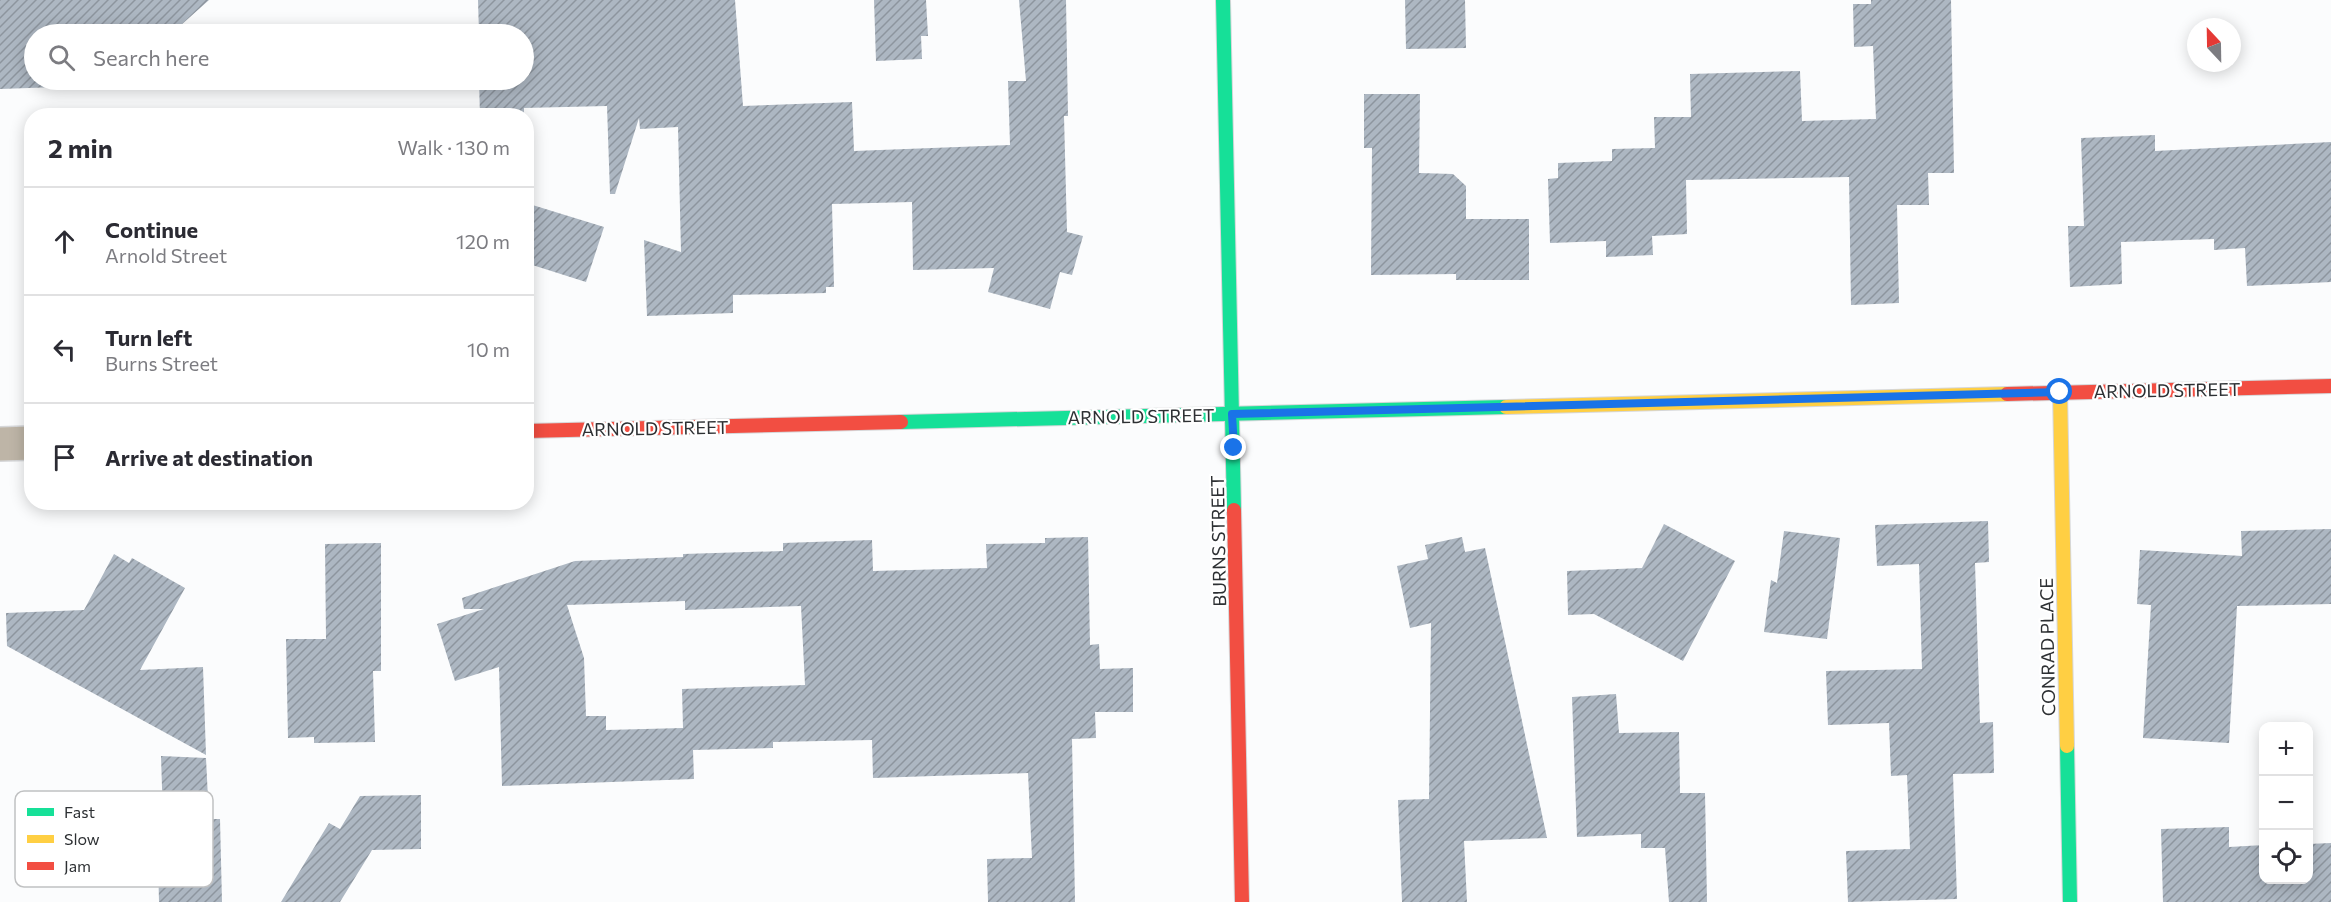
<!DOCTYPE html>
<html lang="en">
<head>
<meta charset="utf-8">
<style>
  body { margin:0; font-family:Commissioner,sans-serif; background:#f2f2f3; color:#2b2b33 }
  .controls { position:absolute; right:18px; bottom:18px; display:grid; overflow:hidden; border-radius:12px; box-shadow:0 3px 15px #0003 }
  .controls button { width:54px; height:54px; display:grid; place-items:center; padding:0; border:0; border-bottom:2px solid #e1e1e2; background:#fff; color:#2b2b33; font:30px sans-serif }
  .compass { position:absolute; left:2187px; top:18px; width:54px; height:54px; border-radius:50%; background:#fff; box-shadow:0 3px 15px #0003; rotate:338deg }
  .stop { position:absolute; width:18px; height:18px; margin:-14px; border:4px solid #1a73e8; border-radius:50%; background:#fff }
  .stop.end { background:#1a73e8; border-color:#fff; box-shadow:0 2px 6px #0008 }
  .list { margin:0; padding:0; list-style:none }
  h2 { display:flex; justify-content:space-between; align-items:center; height:78px; margin:0; padding:0 24px; font-size:26px }
  h2 small { font-size:20px; font-weight:400; color:#7c7c81 }
  .list li { display:grid; grid-template-columns:39px 1fr auto; gap:18px; align-items:center; box-sizing:border-box; height:108px; padding:0 24px; border-top:2px solid #e1e1e2 }
  .list b { display:block; font-size:22px; white-space:nowrap }
  .list p { margin:0; font-size:20px; white-space:nowrap; color:#7c7c81 }
  .list em { font-size:20px; font-style:normal; color:#7c7c81 }
  .icon { flex:none; width:33px; height:33px; fill:none; stroke:currentColor; stroke-width:2; stroke-linecap:round; stroke-linejoin:round }
  .map { position:relative; flex:none; width:2331px; height:902px; overflow:hidden }
  .search { position:absolute; background:#fff; box-shadow:0 3px 15px #0003; left:24px; top:24px; width:510px; height:66px; display:flex; align-items:center; gap:15px; box-sizing:border-box; padding:0 21px; border-radius:33px; color:#7c7c81; font-size:22px }
  .panel { position:absolute; background:#fff; box-shadow:0 3px 15px #0003; left:24px; top:108px; width:510px; height:402px; border-radius:24px }
  .map>svg:first-child { display:block }
  .building { fill:url(#building-hatch); fill-rule:evenodd }
  .lines { fill:none; stroke-linecap:round; stroke-linejoin:round }
  .street-casing { stroke:#d6d7d9; stroke-width:36 }
  .fast-casing { stroke:#d6d7d9; stroke-width:16 }
  .slow-casing { stroke:#d6d7d9; stroke-width:16 }
  .jam-casing { stroke:#d6d7d9; stroke-width:16 }
  .street { stroke:#beb5a7; stroke-width:33 }
  .fast { stroke:#16e098; stroke-width:14 }
  .slow { stroke:#ffcf43; stroke-width:14 }
  .jam { stroke:#f24e42; stroke-width:14 }
  .route { stroke:#1a73e8; stroke-width:8 }
  .labels { text-anchor:middle; dominant-baseline:central; stroke-width:4.5; stroke-linejoin:round; paint-order:stroke }
  .street-label { font-size:18px; fill:#2d3033; stroke:#fff }
  .key { fill:#fff; stroke:#c0c1c2; stroke-width:1.5 }
  .key-label { font-size:16px; fill:#2d3033 }
</style>
</head>
<body>
<div class="map">
<svg width="2331" height="902" viewBox="0 0 2331 902">
  <defs>
    <pattern id="building-hatch" width="6" height="6" patternUnits="userSpaceOnUse" patternTransform="scale(1.5)"><rect width="6" height="6" fill="#adb7c2"/><path d="M-1 1l2-2M0 6l6-6M5 7l2-2" fill="none" stroke="#8d959e"/></pattern>
  </defs>
  <rect width="100%" height="100%" fill="#fbfcfd"/>
  <g class="building">
    <path d="M 0,0 L 209,0 L 171,34 L 34,34 L 34,80 L 122,80 L 116,85 L 0,89 Z"/>
    <path d="M 478,0 L 735,0 L 743,106 L 852,102 L 854,151 L 1010,145 L 1008,81 L 1026,81 L 1019,0 L 1066,0 L 1068,116 L 1064,116 L 1067,232 L 1083,236 L 1072,275 L 1060,272 L 1050,309 L 988,292 L 994,268 L 913,270 L 912,202 L 832,204 L 834,287 L 826,287 L 826,293 L 733,295 L 733,313 L 647,316 L 644,240 L 681,252 L 678,127 L 640,129 L 639,118 L 615,194 L 610,194 L 607,106 L 524,108 L 524,116 L 480,116 L 479,80 L 524,80 L 524,34 L 479,34 Z"/>
    <path d="M 874,0 L 926,0 L 928,36 L 921,36 L 922,59 L 876,61 Z"/>
    <path d="M 1405,0 L 1465,0 L 1466,48 L 1406,49 Z"/>
    <path d="M 1871,0 L 1951,0 L 1954,173 L 1928,173 L 1929,205 L 1897,205 L 1899,303 L 1851,305 L 1849,177 L 1686,180 L 1687,234 L 1652,236 L 1653,255 L 1606,257 L 1606,241 L 1550,243 L 1548,179 L 1558,178 L 1558,163 L 1612,161 L 1612,149 L 1655,148 L 1654,117 L 1691,117 L 1690,74 L 1800,71 L 1802,121 L 1876,119 L 1873,46 L 1854,47 L 1853,4 L 1871,4 Z"/>
    <path d="M 1364,94 L 1420,94 L 1419,173 L 1453,174 L 1466,186 L 1466,219 L 1529,219 L 1529,280 L 1456,280 L 1456,274 L 1371,275 L 1372,148 L 1364,148 Z"/>
    <path d="M 2155,135 L 2155,151 L 2331,142 L 2331,282 L 2247,286 L 2245,248 L 2214,250 L 2214,239 L 2121,242 L 2122,284 L 2070,287 L 2068,226 L 2084,226 L 2081,138 Z"/>
    <path d="M 526,203 L 604,227 L 586,282 L 526,263 Z"/>
    <path d="M 1988,521 L 1989,562 L 1975,563 L 1980,723 L 1993,722 L 1994,773 L 1953,774 L 1957,899 L 1848,902 L 1846,851 L 1910,849 L 1907,775 L 1891,776 L 1889,723 L 1828,725 L 1826,671 L 1922,669 L 1919,564 L 1877,566 L 1875,525 Z"/>
    <path d="M 1664,524 L 1735,561 L 1683,661 L 1594,614 L 1568,615 L 1567,571 L 1642,568 Z"/>
    <path d="M 2331,529 L 2331,604 L 2237,606 L 2229,743 L 2143,738 L 2151,605 L 2137,604 L 2140,550 L 2242,556 L 2241,531 Z"/>
    <path d="M 1784,531 L 1840,538 L 1827,639 L 1764,632 L 1771,580 L 1777,583 Z"/>
    <path d="M 1088,537 L 1090,645 L 1099,644 L 1100,669 L 1133,668 L 1133,712 L 1095,712 L 1096,738 L 1072,739 L 1075,902 L 988,902 L 987,859 L 1032,858 L 1028,773 L 873,778 L 872,740 L 773,742 L 773,748 L 693,750 L 694,779 L 502,786 L 499,667 L 455,681 L 437,624 L 484,609 L 464,609 L 462,598 L 575,561 L 683,557 L 683,554 L 783,551 L 783,543 L 872,540 L 873,571 L 987,568 L 986,544 L 1045,543 L 1045,538 ZM 685,601 L 685,610 L 801,606 L 805,685 L 682,689 L 683,728 L 606,730 L 606,716 L 586,716 L 584,658 L 567,605 Z"/>
    <path d="M 1462,537 L 1465,552 L 1485,548 L 1547,838 L 1464,841 L 1467,902 L 1402,902 L 1398,800 L 1429,799 L 1431,623 L 1410,628 L 1397,566 L 1428,559 L 1425,545 Z"/>
    <path d="M 381,543 L 381,671 L 373,671 L 375,742 L 314,743 L 314,737 L 288,738 L 286,639 L 326,639 L 325,544 Z"/>
    <path d="M 114,554 L 129,563 L 132,558 L 185,588 L 140,670 L 203,667 L 206,755 L 7,646 L 6,613 L 84,610 Z"/>
    <path d="M 1616,694 L 1619,733 L 1679,732 L 1680,793 L 1705,793 L 1707,902 L 1669,902 L 1665,848 L 1641,848 L 1641,834 L 1577,837 L 1572,697 Z"/>
    <path d="M 161,756 L 206,758 L 209,819 L 220,819 L 222,902 L 159,902 L 157,819 L 163,819 Z"/>
    <path d="M 421,795 L 421,849 L 372,850 L 340,902 L 281,902 L 329,823 L 340,829 L 360,796 Z"/>
    <path d="M 2229,827 L 2229,847 L 2264,845 L 2264,879 L 2308,879 L 2308,844 L 2331,843 L 2331,902 L 2163,902 L 2161,829 Z"/>
  </g>
  <g class="lines">
    <defs>
      <path id="street" d="M 0,444 L 32,443"/>
      <g id="fast">
        <path d="M 1223,0 L 1234,510"/>
        <path d="M 901,422 L 1506,407"/>
        <path d="M 2067,746 L 2070,902"/>
      </g>
      <g id="slow">
        <path d="M 2060,392 L 2067,746"/>
        <path d="M 1506,407 L 2007,394"/>
      </g>
      <g id="jam">
        <path d="M 2007,394 L 2331,386"/>
        <path d="M 526,431 L 901,422"/>
        <path d="M 1234,510 L 1242,902"/>
      </g>
    </defs>
    <use href="#street" class="street-casing"/>
    <use href="#fast" class="fast-casing"/>
    <use href="#slow" class="slow-casing"/>
    <use href="#jam" class="jam-casing"/>
    <use href="#street" class="street"/>
    <use href="#fast" class="fast"/>
    <use href="#slow" class="slow"/>
    <use href="#jam" class="jam"/>
  </g>
  <g class="lines">
    <path class="route" d="M 1234,448 L 1232,414 L 2060,392"/>
  </g>
  <g class="labels">
    <g class="street-label">
      <text transform="translate(2167 390) rotate(-1)">ARNOLD STREET</text>
      <text transform="translate(1141 416) rotate(-1)">ARNOLD STREET</text>
      <text transform="translate(655 428) rotate(-1)">ARNOLD STREET</text>
      <text transform="translate(1218 541) rotate(-91)">BURNS STREET</text>
      <text transform="translate(2047 647) rotate(-91)">CONRAD PLACE</text>
    </g>
  </g>
  <rect x="15" y="791" width="198" height="96" rx="9" class="key"/>
  <rect x="27" y="808" width="27" height="8" fill="#16e098"/>
  <rect x="27" y="835" width="27" height="8" fill="#ffcf43"/>
  <rect x="27" y="862" width="27" height="8" fill="#f24e42"/>
  <g class="key-label">
    <text x="64" y="818">Fast</text>
    <text x="64" y="845">Slow</text>
    <text x="64" y="872">Jam</text>
  </g>
</svg>
<div class="controls">
<button>+</button>
<button>−</button>
<button><svg class="icon" aria-label="locate" viewBox="0 0 24 24"><circle cx="12" cy="12" r="6"/><path d="M12 2v4M12 18v4M2 12h4M18 12h4"/></svg></button>
</div>
<svg class="compass" viewBox="-18 -18 36 36"><path d="M0-13l5 13h-10z" fill="#e53935"/><path d="M0 13l5-13h-10z" fill="#7c7c81"/></svg>
<div class="stop" style="left:2060px;top:392px"></div>
<div class="stop end" style="left:1234px;top:448px"></div>
<div class="search"><svg class="icon" aria-label="search" viewBox="0 0 24 24"><circle cx="10" cy="10" r="6"/><path d="M15 15l6 6"/></svg>Search here</div>
<section class="panel">
<h2>2 min<small>Walk · 130 m</small></h2>
<ul class="list">
<li><svg class="icon" aria-label="ahead" viewBox="0 0 24 24"><path d="M12 20V5M6 11l6-6 6 6"/></svg><div><b>Continue</b><p>Arnold Street</p></div><em>120 m</em></li>
<li><svg class="icon" aria-label="left" viewBox="0 0 24 24"><path d="M17 20v-9H6M10 6l-5 5 5 5"/></svg><div><b>Turn left</b><p>Burns Street</p></div><em>10 m</em></li>
<li><svg class="icon" aria-label="arrive" viewBox="0 0 24 24"><path d="M6 21V4h12l-3 4 3 4H6"/></svg><div><b>Arrive at destination</b></div></li>
</ul>
</section>
</div>
</body>
</html>
